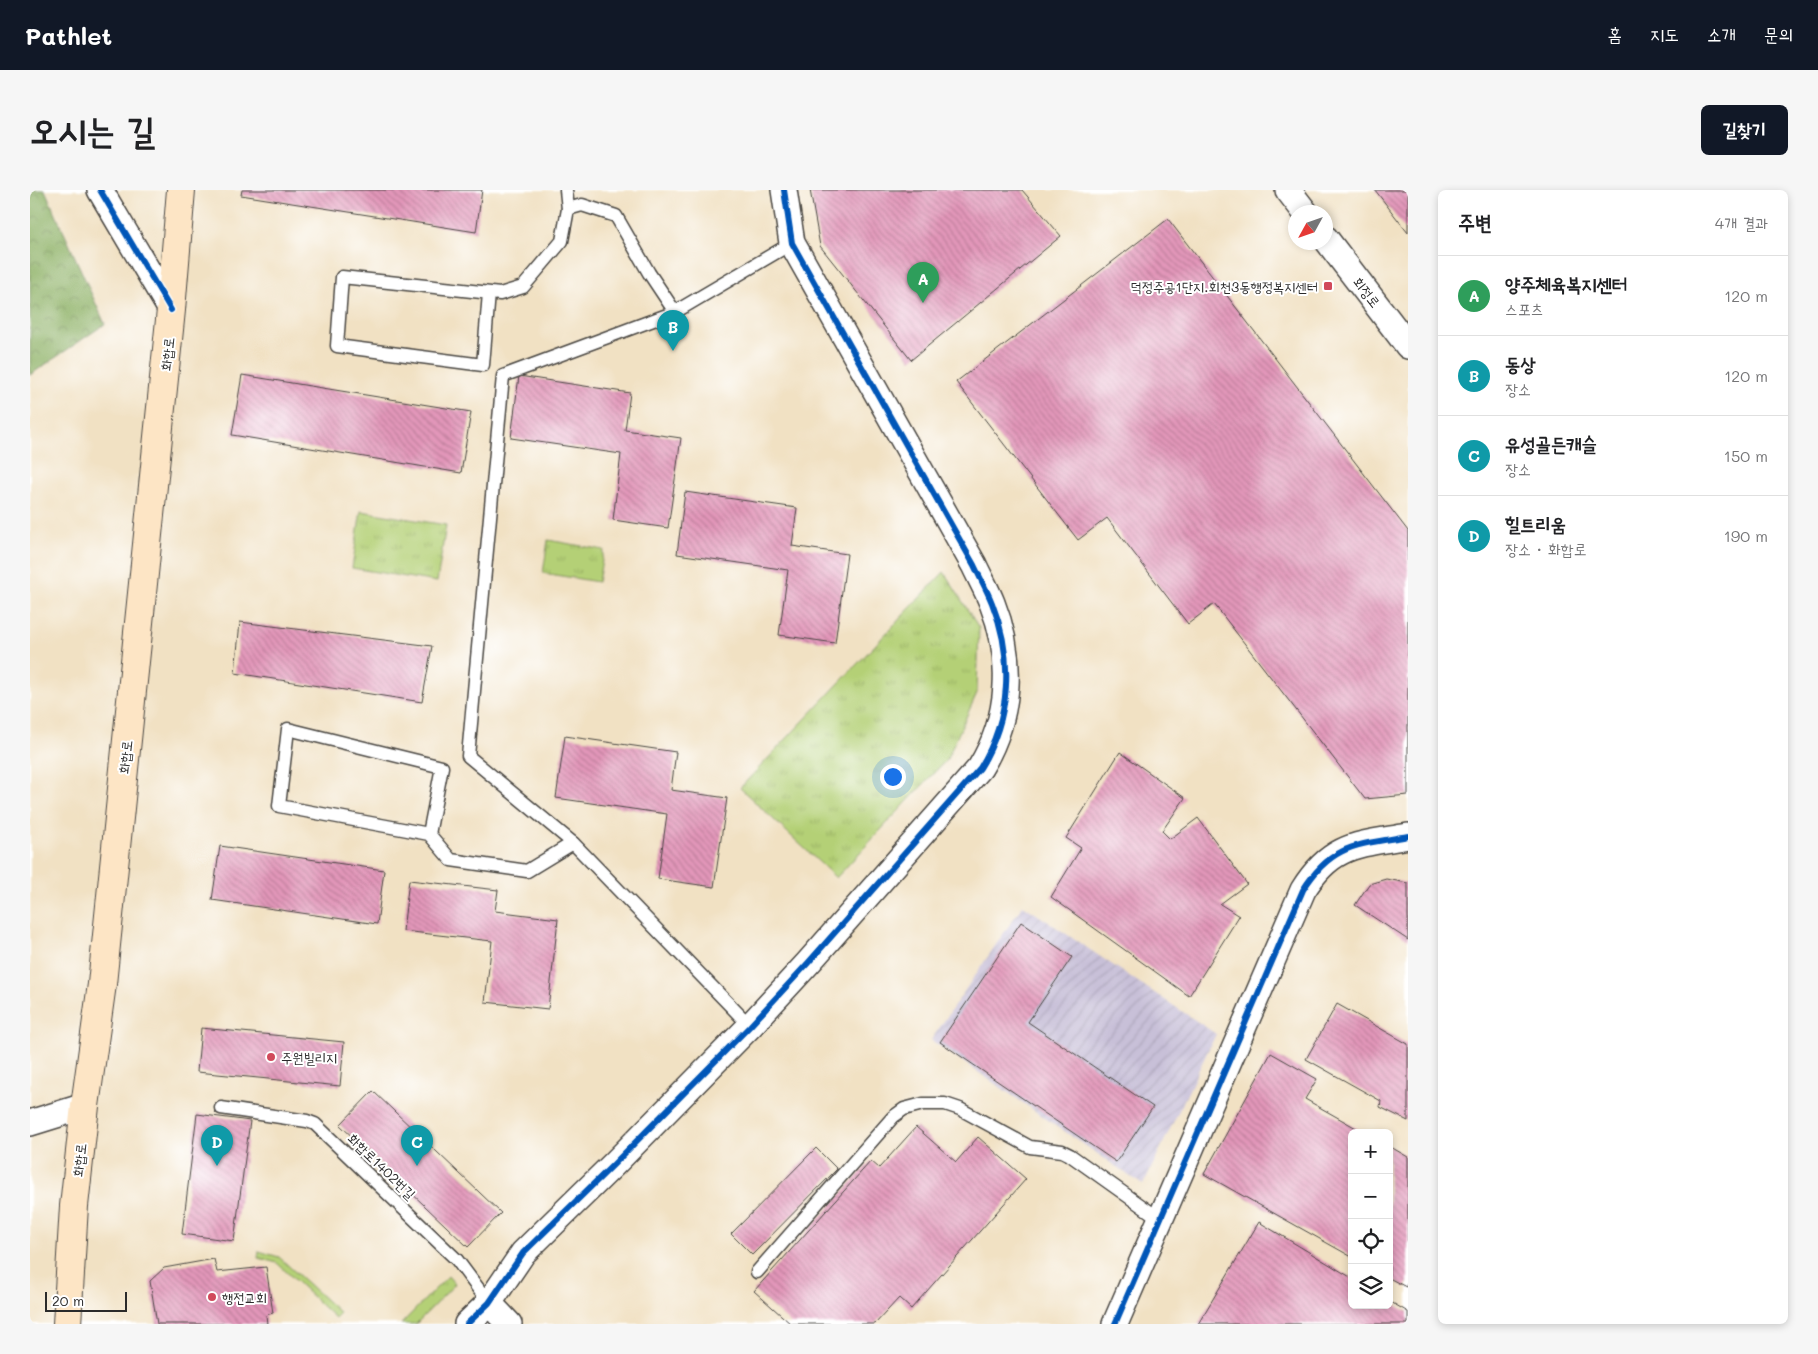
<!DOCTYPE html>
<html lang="ko">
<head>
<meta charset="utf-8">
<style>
  body { margin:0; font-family:Mali,"Poor Story",sans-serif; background:#f6f6f6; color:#202124 }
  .controls { position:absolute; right:15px; bottom:15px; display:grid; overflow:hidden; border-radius:8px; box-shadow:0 2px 8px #0003 }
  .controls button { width:45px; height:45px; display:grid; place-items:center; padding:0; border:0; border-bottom:1px solid #e0e0e0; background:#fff; color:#202124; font:25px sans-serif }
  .compass { position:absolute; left:1258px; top:15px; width:45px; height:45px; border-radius:50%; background:#fff; box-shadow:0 2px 8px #0003; rotate:230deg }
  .scale { position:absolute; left:15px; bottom:12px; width:82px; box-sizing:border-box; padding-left:5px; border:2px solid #2b2b2b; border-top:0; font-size:14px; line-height:18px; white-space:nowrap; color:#2b2b2b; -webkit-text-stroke:4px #fff; paint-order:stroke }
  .you { position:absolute; left:862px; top:586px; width:18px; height:18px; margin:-12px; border:4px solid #fff; border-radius:50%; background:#1a73e8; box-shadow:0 0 0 8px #1a73e833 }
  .badge { display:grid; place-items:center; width:32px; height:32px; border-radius:50%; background:#111827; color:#fff; font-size:16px; font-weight:700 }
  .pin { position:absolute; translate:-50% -41px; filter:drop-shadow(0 1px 2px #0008) }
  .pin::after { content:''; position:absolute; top:26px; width:18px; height:15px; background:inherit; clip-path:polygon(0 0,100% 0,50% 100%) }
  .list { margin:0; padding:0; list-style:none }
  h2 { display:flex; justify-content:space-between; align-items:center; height:65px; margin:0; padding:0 20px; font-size:21px }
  h2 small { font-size:16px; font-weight:400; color:#757577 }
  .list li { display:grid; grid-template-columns:32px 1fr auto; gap:15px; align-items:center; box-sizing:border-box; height:80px; padding:0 20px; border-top:1px solid #e0e0e0 }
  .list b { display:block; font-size:19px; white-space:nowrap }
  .list p { margin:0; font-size:16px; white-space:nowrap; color:#757577 }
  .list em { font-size:16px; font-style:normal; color:#757577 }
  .icon { flex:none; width:28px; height:28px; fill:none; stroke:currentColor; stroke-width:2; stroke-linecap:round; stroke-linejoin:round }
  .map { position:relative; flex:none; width:1378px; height:1134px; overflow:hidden; border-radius:8px }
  header { display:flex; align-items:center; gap:30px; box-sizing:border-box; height:70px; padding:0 25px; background:#111827; color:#fff }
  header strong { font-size:24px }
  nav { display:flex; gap:28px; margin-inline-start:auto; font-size:18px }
  .intro { display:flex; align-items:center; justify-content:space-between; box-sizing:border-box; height:120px; padding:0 30px }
  h1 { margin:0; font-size:35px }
  .button { padding:12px 22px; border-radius:8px; background:#111827; color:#fff; font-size:18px; font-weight:700 }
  main { display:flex; gap:30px; padding:0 30px }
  aside { flex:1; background:#fff; border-radius:8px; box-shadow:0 2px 8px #0003 }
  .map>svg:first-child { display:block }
  .industrial { fill:url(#industrial-furrows) }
  .grass { fill:url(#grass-tufts); stroke:#707e50 }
  .forest { fill:url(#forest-crowns); stroke:#5d6e49 }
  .building { fill:url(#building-back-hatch) }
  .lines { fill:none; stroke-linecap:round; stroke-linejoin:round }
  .service-casing { stroke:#494642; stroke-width:15 }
  .minor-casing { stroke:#494642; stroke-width:28 }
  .secondary-casing { stroke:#494642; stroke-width:30 }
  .service { stroke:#fff; stroke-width:12 }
  .minor { stroke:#fff; stroke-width:25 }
  .secondary { stroke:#fde5c5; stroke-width:28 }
  .cycleway-casing { stroke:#fff; stroke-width:9 }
  .cycleway { stroke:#0057b8; stroke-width:6 }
  .poi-dot { fill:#d1495b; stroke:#fff; stroke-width:2 }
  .labels { text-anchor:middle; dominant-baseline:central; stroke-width:4; stroke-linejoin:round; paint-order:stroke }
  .poi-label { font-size:14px; fill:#2b2b2b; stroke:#fff; text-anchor:start }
  .street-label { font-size:14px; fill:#2b2b2b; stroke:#fff }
</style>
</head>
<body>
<header>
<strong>Pathlet</strong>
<nav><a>홈</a><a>지도</a><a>소개</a><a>문의</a></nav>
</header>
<div class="intro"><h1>오시는 길</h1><a class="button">길찾기</a></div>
<main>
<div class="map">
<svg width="1378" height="1134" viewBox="0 0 1378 1134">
  <defs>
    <pattern id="industrial-furrows" width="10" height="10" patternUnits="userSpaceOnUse" patternTransform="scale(1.25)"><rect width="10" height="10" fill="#c8c0d8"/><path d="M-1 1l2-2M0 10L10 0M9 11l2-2" fill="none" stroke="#aca5ba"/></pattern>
    <pattern id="grass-tufts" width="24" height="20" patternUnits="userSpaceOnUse" patternTransform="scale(1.25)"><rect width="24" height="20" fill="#b4d076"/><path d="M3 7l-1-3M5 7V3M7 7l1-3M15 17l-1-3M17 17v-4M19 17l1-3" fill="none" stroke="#9bb366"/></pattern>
    <pattern id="forest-crowns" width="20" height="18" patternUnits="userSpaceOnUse" patternTransform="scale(1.25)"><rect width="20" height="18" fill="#8fb267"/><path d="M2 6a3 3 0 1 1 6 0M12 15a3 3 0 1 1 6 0" fill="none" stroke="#759155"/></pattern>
    <pattern id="building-back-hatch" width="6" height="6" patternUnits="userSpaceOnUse" patternTransform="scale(1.25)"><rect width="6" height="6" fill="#e397ba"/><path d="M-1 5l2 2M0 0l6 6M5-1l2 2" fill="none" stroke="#b87b97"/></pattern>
  </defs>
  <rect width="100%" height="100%" fill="#fff"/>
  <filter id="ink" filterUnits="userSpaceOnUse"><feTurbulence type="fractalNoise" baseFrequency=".02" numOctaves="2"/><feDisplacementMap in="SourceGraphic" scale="10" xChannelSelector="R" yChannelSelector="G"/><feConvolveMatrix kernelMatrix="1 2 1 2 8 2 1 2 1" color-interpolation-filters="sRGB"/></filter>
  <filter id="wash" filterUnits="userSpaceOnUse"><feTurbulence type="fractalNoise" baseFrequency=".0096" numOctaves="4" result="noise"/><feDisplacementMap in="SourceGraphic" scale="20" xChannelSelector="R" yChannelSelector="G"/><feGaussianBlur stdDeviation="1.12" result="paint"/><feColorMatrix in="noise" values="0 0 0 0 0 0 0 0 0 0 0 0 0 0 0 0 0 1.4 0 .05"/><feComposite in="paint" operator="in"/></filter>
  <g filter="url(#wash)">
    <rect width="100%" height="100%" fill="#f1e1c3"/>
    <path class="industrial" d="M 993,715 L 1186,844 L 1113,995 L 901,850 Z"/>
    <g class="grass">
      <path d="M 331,321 L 416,335 L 407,392 L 322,378 Z"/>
      <path d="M 518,350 L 574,360 L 568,392 L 513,383 Z"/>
      <path d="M 914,382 L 949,438 L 947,503 L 917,569 L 806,688 L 710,598 Z"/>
      <path d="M 229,1061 L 249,1067 L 310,1123 L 305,1128 L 247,1073 L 228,1068 Z"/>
      <path d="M 418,1086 L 425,1094 L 386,1134 L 371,1134 Z"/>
    </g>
    <path class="forest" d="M 0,0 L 15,0 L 75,134 L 0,185 Z"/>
    <g id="blocks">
      <g class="building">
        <path d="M 212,0 L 452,0 L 446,42 L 211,5 Z"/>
        <path d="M 780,0 L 992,0 L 1031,46 L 881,170 L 790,56 Z"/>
        <path d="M 1345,0 L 1378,0 L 1378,43 Z"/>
        <path d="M 1138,29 L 1378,341 L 1378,605 L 1335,609 L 1184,414 L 1158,434 L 1077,328 L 1048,350 L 926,192 Z"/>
        <path d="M 212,185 L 441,222 L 431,283 L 202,245 Z"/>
        <path d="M 489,186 L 600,203 L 595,240 L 651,248 L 638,338 L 583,330 L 591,264 L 481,248 Z"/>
        <path d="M 655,302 L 767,318 L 762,356 L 817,364 L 805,453 L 749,445 L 758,380 L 647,364 Z"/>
        <path d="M 210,432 L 402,456 L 392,512 L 205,483 Z"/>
        <path d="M 535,546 L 646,562 L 641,600 L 697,608 L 684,697 L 628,689 L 637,624 L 526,608 Z"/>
        <path d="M 1090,562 L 1155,608 L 1132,641 L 1140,649 L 1168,628 L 1217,694 L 1190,714 L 1209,726 L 1159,806 L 1021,707 L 1051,658 L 1036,648 Z"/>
        <path d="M 190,656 L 354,680 L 347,734 L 182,710 Z"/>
        <path d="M 1356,689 L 1378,693 L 1378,750 L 1325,715 L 1339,694 Z"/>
        <path d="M 379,690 L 468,700 L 465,721 L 528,729 L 518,819 L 455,812 L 462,751 L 373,741 Z"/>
        <path d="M 991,732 L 1042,767 L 998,832 L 1123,917 L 1086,972 L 910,852 Z"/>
        <path d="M 1307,814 L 1378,854 L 1378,931 L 1350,917 L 1351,911 L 1276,869 Z"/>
        <path d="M 171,838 L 314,852 L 310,896 L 167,882 Z"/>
        <path d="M 1241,863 L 1287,889 L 1275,909 L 1335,943 L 1322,943 L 1322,1067 L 1174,984 Z"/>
        <path d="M 343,901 L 471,1023 L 438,1057 L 310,935 Z"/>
        <path d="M 167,924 L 220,931 L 204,1051 L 152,1044 Z"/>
        <path d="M 886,937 L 926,972 L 948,947 L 996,989 L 881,1119 L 869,1108 L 845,1134 L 761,1134 L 724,1101 L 841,971 L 849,978 Z"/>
        <path d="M 1359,956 L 1378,967 L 1378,1092 L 1376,1097 L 1359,1088 Z"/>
        <path d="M 786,958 L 807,979 L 722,1065 L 701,1044 Z"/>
        <path d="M 1229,1032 L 1322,1088 L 1322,1115 L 1359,1115 L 1359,1111 L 1378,1122 L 1378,1134 L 1168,1134 Z"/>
        <path d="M 184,1069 L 187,1082 L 236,1077 L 243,1123 L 236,1125 L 237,1134 L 127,1134 L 120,1091 L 134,1078 Z"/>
      </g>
    </g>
  </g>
  <g filter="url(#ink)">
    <use href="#blocks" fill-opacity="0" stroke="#494642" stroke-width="1"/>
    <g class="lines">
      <defs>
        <g id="service">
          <path d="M 536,0 L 538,19"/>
          <path d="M 459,103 L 453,175 L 307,156 L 312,87 L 470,104 L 493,97 L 532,51 L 538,19 L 552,15 L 586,26 L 619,83 L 645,122 L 762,53"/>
          <path d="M 645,122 L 473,186 L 438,566 L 543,653 L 720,836"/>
          <path d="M 399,644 L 412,577 L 258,539 L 249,616 L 399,644 L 421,670 L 497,681 L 543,653"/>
          <path d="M 191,918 L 277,931 L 285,934 L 427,1070 L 459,1113"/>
          <path d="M 727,1082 L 863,927 L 874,919 L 893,914 L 915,914 L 930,919 L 1000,957 L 1032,961 L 1040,965 L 1130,1029"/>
        </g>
        <g id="minor">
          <path d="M 70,0 L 141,120"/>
          <path d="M 1258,0 L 1275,22"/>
          <path d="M 1296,49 L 1378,156"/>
          <path d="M 0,933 L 55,916"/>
          <path d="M 459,1113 L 479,1134"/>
          <path d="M 437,1134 L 459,1113 L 493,1063 L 583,975 L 720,836 L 778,773 L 950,578 C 981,528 984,468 962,413 C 957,400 950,388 944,375 L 762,53 L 754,0"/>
          <path d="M 1085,1134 L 1273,700 C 1302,653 1329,655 1378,646"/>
        </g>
        <path id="secondary" d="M 37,1134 L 44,1016 L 55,916 L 72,794 L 141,120 L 151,0"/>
      </defs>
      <use href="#service" class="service-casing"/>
      <use href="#minor" class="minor-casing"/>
      <use href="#secondary" class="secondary-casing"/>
      <use href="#service" class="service"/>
      <use href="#minor" class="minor"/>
      <use href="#secondary" class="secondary"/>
      <defs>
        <g id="cycleway">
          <path d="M 70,0 L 141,120"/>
          <path d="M 437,1134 L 459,1113 L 493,1063 L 583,975 L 720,836 L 778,773 L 950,578 C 981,528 984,468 962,413 C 957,400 950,388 944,375 L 762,53 L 754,0"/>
          <path d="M 1085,1134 L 1273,700 C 1302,653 1329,655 1378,646"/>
        </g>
      </defs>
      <use href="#cycleway" class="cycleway-casing"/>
      <use href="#cycleway" class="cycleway"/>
    </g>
  </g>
  <g class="poi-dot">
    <rect x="1293" y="91" width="10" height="10" rx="2.5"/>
    <circle cx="241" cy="867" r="5"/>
    <circle cx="182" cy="1107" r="5"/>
  </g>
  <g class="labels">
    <g class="poi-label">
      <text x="1288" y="96" text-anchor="end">덕정주공1단지.회천3동행정복지센터</text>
      <text x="251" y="867">주원빌리지</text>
      <text x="192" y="1107">행전교회</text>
    </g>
    <g class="street-label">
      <text transform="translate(1337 102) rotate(52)">회정로</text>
      <text transform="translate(137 164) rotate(-84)">화합로</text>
      <text transform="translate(95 567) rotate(-84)">화합로</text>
      <text transform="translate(49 970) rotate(-84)">화합로</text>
      <text transform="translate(352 976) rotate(44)">화합로1402번길</text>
    </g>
  </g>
</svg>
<div class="controls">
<button>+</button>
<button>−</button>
<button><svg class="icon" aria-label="locate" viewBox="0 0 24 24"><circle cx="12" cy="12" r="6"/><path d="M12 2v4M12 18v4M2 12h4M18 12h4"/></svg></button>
<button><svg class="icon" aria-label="layers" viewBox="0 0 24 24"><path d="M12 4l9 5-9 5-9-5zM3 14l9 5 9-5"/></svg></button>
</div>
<svg class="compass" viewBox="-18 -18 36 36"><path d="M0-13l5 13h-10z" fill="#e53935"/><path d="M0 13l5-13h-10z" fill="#757577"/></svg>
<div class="scale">20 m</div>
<div class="you"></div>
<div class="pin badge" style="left:893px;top:113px;background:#2e9e5b">A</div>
<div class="pin badge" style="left:643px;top:161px;background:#0f9aa8">B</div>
<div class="pin badge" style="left:387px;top:976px;background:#0f9aa8">C</div>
<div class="pin badge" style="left:187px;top:976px;background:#0f9aa8">D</div>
</div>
<aside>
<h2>주변<small>4개 결과</small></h2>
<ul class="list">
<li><span class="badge" style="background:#2e9e5b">A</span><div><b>양주체육복지센터</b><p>스포츠</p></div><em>120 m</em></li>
<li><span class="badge" style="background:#0f9aa8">B</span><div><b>동상</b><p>장소</p></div><em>120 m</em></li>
<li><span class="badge" style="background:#0f9aa8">C</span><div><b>유성골든캐슬</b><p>장소</p></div><em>150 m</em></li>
<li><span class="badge" style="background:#0f9aa8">D</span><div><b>힐트리움</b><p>장소 · 화합로</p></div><em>190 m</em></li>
</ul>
</aside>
</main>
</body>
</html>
